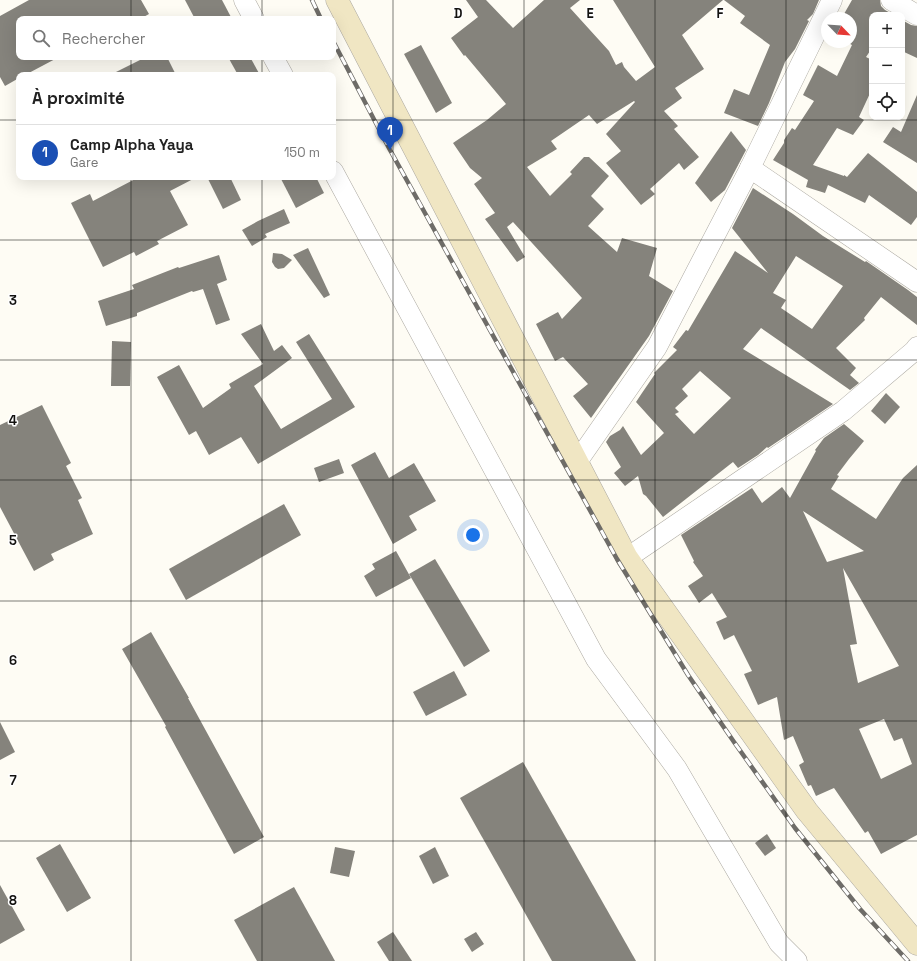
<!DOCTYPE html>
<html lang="fr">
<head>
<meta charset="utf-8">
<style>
  body { margin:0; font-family:"Space Grotesk",sans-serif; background:#f2f2f2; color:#222 }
  .controls { position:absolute; right:12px; top:12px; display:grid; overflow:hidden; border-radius:8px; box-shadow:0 4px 16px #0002 }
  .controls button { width:36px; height:36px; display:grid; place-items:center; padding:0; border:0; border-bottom:1px solid #e0e0e0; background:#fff; color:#222; font:20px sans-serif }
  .compass { position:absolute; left:821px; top:12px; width:36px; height:36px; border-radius:50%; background:#fff; box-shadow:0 4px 16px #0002; rotate:115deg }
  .you { position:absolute; left:473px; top:535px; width:14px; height:14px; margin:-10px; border:3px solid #fff; border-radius:50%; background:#1a73e8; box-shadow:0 0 0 6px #1a73e833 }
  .badge { display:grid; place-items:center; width:26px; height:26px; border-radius:50%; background:#d93025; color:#fff; font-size:13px; font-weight:700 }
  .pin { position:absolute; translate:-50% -33px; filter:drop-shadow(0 1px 2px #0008) }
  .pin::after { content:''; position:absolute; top:21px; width:14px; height:12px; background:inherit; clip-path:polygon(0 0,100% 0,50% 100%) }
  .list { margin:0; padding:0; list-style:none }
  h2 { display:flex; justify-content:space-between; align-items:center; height:52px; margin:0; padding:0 16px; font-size:17px }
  h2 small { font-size:13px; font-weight:400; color:#767676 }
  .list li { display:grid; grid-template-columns:26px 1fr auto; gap:12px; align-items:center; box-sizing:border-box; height:56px; padding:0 16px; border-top:1px solid #e0e0e0 }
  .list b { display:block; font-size:15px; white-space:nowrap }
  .list p { margin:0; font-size:13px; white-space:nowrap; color:#767676 }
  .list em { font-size:13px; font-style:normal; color:#767676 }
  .icon { flex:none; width:22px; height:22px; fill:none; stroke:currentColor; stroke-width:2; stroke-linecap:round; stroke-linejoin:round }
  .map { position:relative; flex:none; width:917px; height:961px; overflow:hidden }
  .search { position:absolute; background:#fff; box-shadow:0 4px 16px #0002; left:16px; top:16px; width:320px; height:44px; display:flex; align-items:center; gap:10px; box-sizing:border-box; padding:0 14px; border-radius:8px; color:#767676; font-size:15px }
  .panel { position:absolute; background:#fff; box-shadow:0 4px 16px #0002; left:16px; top:72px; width:320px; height:108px; border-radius:8px }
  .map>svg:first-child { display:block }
  .building { fill:#85837c; fill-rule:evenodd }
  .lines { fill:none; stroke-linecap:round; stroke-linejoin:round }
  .street-casing { stroke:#aba8a1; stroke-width:21 }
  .secondary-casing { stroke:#aba8a1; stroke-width:23 }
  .street { stroke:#fff; stroke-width:20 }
  .secondary { stroke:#f0e6c3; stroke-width:22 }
  .rail-casing { stroke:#6e6c68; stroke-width:4.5 }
  .rail { stroke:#fff; stroke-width:3; stroke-dasharray:9; stroke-linecap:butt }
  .grid { fill:none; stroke:#131210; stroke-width:1; stroke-opacity:0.55 }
  .grid-label { font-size:13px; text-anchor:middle; font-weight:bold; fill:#131210; stroke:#fff; stroke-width:3; stroke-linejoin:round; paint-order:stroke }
</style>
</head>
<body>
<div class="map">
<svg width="917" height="961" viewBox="0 0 917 961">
  <rect width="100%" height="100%" fill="#fefcf4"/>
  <g class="building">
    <path d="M 29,0 L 141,0 L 149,14 L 140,19 L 19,19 L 19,57 L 59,57 L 25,75 L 19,75 L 19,78 L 5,86 L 0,77 L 0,16 Z"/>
    <path d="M 185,0 L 222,0 L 232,19 L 195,19 Z"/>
    <path d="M 466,0 L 486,0 L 513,28 L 544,0 L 580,0 L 570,8 L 609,51 L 616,65 L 622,62 L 624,67 L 636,81 L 655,67 L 613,0 L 723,0 L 682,35 L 704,69 L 675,88 L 682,98 L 664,111 L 678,126 L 674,129 L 699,157 L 684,170 L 679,163 L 650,189 L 655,194 L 641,205 L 606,163 L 621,151 L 606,134 L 635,102 L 634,101 L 597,124 L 589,115 L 551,141 L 557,149 L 527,167 L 550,196 L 572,174 L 570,172 L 584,157 L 589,157 L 609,176 L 591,196 L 604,209 L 588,226 L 617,252 L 622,238 L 657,248 L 649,276 L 673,291 L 649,336 L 591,418 L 573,396 L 588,384 L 563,357 L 555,361 L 536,324 L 558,312 L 562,319 L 582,298 L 513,222 L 507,227 L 525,257 L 517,262 L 485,219 L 495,213 L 474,184 L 482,178 L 470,168 L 453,143 L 487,120 L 506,104 L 465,55 L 464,56 L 451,38 L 478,17 Z"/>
    <path d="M 724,0 L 819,0 L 813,14 L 807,20 L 809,21 L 795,49 L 785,62 L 769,103 L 758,126 L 724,113 L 734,89 L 749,95 L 770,45 L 740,23 L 745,16 Z"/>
    <path d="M 852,0 L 880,0 L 881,6 L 885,10 L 894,15 L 872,15 L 872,48 L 866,57 L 872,60 L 872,89 L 859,117 L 864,120 L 853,135 L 837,128 L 813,165 L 844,176 L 844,175 L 847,177 L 868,153 L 917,192 L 917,217 L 911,225 L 869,195 L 865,203 L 828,185 L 825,193 L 806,187 L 808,180 L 773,160 L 784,143 L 784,140 L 792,128 L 795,130 L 814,101 L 803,95 L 818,65 L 837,76 L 852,45 L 847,42 L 851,42 L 851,18 L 840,18 L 842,13 L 844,14 Z"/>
    <path d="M 902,20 L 911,25 L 917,26 L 917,58 L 902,51 Z"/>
    <path d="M 421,45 L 452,103 L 436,113 L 404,54 Z"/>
    <path d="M 146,57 L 167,57 L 176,75 L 110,75 Z"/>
    <path d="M 228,57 L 250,57 L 260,75 L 238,75 Z"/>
    <path d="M 917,95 L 917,163 L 883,142 L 893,127 L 901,132 Z"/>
    <path d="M 731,131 L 746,150 L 725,190 L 711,202 L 695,183 Z"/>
    <path d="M 139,177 L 197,177 L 170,191 L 188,225 L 157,241 L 159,244 L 136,256 L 134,252 L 103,267 L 71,203 L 90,194 L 93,201 Z"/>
    <path d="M 207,177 L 230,177 L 241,200 L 223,209 Z"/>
    <path d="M 280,177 L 316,177 L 324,193 L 296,208 Z"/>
    <path d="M 753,188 L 793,214 L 823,236 L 865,262 L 866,261 L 908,290 L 917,297 L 917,325 L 881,297 L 864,318 L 865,320 L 836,348 L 856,368 L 850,375 L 859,383 L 850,390 L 761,328 L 743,349 L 833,404 L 768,448 L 767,447 L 758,455 L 738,468 L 733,462 L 663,517 L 646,496 L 643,494 L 638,476 L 625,486 L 614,473 L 621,467 L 606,442 L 610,436 L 620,430 L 623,426 L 641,455 L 664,433 L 636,402 L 642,393 L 655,374 L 654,373 L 677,350 L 673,347 L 686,330 L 688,331 L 735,251 L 768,273 L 732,228 ZM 796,256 L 843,286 L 812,329 L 781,308 L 786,300 L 773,293 ZM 700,371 L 731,398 L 694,434 L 675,414 L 679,412 L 675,408 L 688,396 L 682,389 Z"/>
    <path d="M 284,209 L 290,223 L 265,234 L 267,237 L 252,246 L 242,230 L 258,221 Z"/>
    <path d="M 308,248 L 330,295 L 324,298 L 293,255 Z"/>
    <path d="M 273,253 L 282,254 L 292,260 L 284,268 L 278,269 L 275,267 L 272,262 Z"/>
    <path d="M 219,255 L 227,280 L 217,284 L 230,320 L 216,325 L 203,289 L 193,292 L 192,291 L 137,313 L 137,316 L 106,326 L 98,301 L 134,289 L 132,285 L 178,267 L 179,268 Z"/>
    <path d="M 261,324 L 274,351 L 282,345 L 292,358 L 254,386 L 281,429 L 332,399 L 296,342 L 309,334 L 355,407 L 258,464 L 241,437 L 209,455 L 196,431 L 189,435 L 157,377 L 179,365 L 203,408 L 231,388 L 229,384 L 263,364 L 241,334 Z"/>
    <path d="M 112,341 L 131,342 L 130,386 L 111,386 Z"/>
    <path d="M 886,393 L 900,407 L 885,424 L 871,411 Z"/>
    <path d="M 42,405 L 71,463 L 66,466 L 82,498 L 78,500 L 93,534 L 51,554 L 54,560 L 34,571 L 0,507 L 0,425 Z"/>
    <path d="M 844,424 L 864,441 L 849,459 L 837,475 L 839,476 L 831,489 L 876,519 L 903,478 L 917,465 L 917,835 L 881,854 L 868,831 L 865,833 L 834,788 L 816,796 L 811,785 L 808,786 L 799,765 L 804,762 L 793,736 L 784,740 L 777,697 L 758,705 L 744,674 L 752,671 L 734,635 L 724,640 L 716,622 L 727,617 L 712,593 L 699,603 L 688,586 L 703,576 L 693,562 L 694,561 L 681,535 L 752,488 L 762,503 L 782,487 L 790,498 L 816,451 L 815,450 L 824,438 ZM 803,511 L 864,551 L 827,562 ZM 843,568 L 899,666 L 858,683 L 850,645 L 857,644 ZM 884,719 L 894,741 L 902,738 L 912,764 L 881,779 L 859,729 Z"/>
    <path d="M 375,452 L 389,478 L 414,463 L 436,501 L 409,516 L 417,530 L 393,544 L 351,465 Z"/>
    <path d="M 339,459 L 344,473 L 319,482 L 314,468 Z"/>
    <path d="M 284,504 L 301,535 L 186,600 L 169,569 Z"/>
    <path d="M 396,551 L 411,578 L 376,597 L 364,576 L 375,569 L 372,564 Z"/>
    <path d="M 435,559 L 490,651 L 464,667 L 409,574 Z"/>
    <path d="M 151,632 L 189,698 L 188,698 L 264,837 L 234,854 L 165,727 L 166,726 L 122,649 Z"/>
    <path d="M 454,671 L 467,695 L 426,716 L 413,692 Z"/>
    <path d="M 0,722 L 15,752 L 0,760 Z"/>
    <path d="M 523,762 L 636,961 L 552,961 L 460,798 Z"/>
    <path d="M 767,834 L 776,848 L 765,856 L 755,843 Z"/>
    <path d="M 60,844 L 91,898 L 67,912 L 36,858 Z"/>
    <path d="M 335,847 L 355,851 L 349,877 L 330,873 Z"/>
    <path d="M 435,847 L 449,876 L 433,884 L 419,856 Z"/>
    <path d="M 0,885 L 25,930 L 0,944 Z"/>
    <path d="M 294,887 L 335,961 L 257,961 L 234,920 Z"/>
    <path d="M 393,932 L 412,961 L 389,961 L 377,942 Z"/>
    <path d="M 476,932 L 484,944 L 472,952 L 464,939 Z"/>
  </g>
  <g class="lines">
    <defs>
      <g id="street">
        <path d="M 244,0 L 254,19"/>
        <path d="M 891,0 L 917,15"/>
        <path d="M 273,57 L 283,75"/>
        <path d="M 750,168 L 917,282"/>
        <path d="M 333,171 L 596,659 L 677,769 L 779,943 L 797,961"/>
        <path d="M 577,462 L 657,347 L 750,168 L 832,0"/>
        <path d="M 627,558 L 843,411 L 914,351 L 917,347"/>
      </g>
      <path id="secondary" d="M 337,0 L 627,558 L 807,811 L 917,944"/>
    </defs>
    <use href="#street" class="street-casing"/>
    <use href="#secondary" class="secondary-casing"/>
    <use href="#street" class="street"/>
    <use href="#secondary" class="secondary"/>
    <defs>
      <g id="rail">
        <path d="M 312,0 L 321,19"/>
        <path d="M 333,41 L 390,150 L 617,559 L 688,675 L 734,742 L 795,828 L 860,909 L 908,961"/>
      </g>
    </defs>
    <use href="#rail" class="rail-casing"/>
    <use href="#rail" class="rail"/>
  </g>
  <path class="grid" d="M 131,0 L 131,19M 262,0 L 262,19M 393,0 L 393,961M 524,0 L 524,961M 655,0 L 655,961M 786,0 L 786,961M 131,57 L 131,75M 262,57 L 262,75M 0,120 L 19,120M 333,120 L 917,120M 131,177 L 131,961M 262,177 L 262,961M 0,240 L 917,240M 0,360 L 917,360M 0,480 L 917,480M 0,601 L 917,601M 0,721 L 917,721M 0,841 L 917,841"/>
  <g class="grid-label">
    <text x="458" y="18">D</text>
    <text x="590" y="18">E</text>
    <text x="720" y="18">F</text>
    <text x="13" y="305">3</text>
    <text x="13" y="425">4</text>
    <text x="13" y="545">5</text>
    <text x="13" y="665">6</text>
    <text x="13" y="785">7</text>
    <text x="13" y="905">8</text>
  </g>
</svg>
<div class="controls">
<button>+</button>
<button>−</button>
<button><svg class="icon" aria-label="locate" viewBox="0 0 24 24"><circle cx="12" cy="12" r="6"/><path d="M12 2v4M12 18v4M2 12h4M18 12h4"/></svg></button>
</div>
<svg class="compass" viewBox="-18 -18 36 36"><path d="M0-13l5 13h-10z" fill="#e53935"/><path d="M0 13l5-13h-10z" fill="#767676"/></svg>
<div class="you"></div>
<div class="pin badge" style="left:390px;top:150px;background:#1a4fb4">1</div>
<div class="search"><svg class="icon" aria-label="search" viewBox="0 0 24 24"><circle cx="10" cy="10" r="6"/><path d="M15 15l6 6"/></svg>Rechercher</div>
<section class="panel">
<h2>À proximité<small></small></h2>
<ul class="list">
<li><span class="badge" style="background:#1a4fb4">1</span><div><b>Camp Alpha Yaya</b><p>Gare</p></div><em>150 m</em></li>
</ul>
</section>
</div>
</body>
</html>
